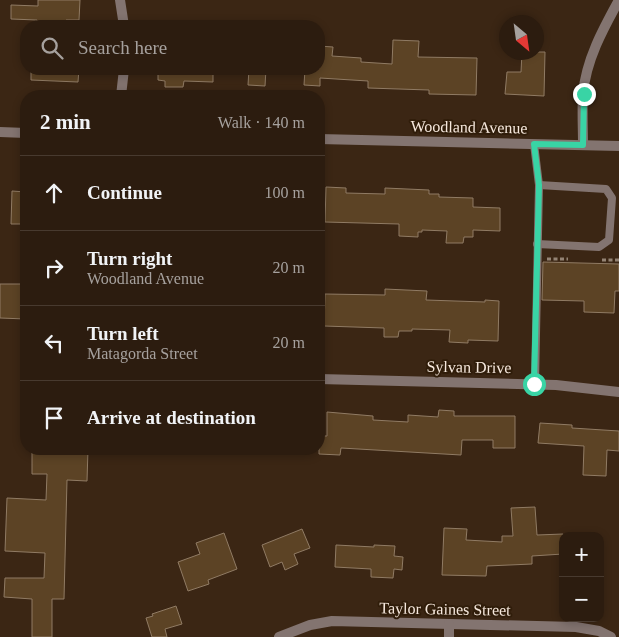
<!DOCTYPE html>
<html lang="en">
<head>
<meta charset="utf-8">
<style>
  body { margin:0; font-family:"Times New Roman",serif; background:#342518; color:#f1f3f6 }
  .controls { position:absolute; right:15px; bottom:15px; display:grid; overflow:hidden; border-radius:10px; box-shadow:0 2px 8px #0003 }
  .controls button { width:45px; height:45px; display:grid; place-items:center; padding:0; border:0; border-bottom:1px solid #483a2f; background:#2c1c0f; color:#f1f3f6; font:25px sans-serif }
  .compass { position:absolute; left:499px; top:15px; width:45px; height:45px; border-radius:50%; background:#2c1c0f; box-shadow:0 2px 8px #0003; rotate:151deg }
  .stop { position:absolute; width:15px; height:15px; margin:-11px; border:4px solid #39d4a5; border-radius:50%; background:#fff }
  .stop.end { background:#39d4a5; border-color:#fff; box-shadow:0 1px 5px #0008 }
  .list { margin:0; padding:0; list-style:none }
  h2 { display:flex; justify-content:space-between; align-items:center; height:65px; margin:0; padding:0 20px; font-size:21px }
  h2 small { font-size:16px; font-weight:400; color:#a6a19e }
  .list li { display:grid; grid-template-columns:32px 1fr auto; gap:15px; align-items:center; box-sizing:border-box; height:75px; padding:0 20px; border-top:1px solid #483a2f }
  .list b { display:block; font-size:19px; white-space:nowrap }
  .list p { margin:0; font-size:16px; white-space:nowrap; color:#a6a19e }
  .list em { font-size:16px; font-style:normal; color:#a6a19e }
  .icon { flex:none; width:28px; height:28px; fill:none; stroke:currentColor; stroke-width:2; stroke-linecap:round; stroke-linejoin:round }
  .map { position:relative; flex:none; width:619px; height:637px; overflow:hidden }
  .search { position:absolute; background:#2c1c0f; box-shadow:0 2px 8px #0003; left:20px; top:20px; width:305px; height:55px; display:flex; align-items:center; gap:12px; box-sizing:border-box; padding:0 18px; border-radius:20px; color:#a6a19e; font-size:19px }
  .panel { position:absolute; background:#2c1c0f; box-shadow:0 2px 8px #0003; left:20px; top:90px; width:305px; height:365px; border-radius:20px }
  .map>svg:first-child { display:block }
  .building { fill:#5c4325; stroke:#907b64 }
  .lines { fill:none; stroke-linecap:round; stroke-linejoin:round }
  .path { stroke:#948374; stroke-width:3; stroke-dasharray:4 2.5; stroke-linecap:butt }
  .service { stroke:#837470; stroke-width:8 }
  .minor { stroke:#837470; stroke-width:10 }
  .tertiary { stroke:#837470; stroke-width:10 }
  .route { stroke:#39d4a5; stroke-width:6 }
  .labels { text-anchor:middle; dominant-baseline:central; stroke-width:4; stroke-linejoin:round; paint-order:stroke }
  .street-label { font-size:16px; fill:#f6e8dd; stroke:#301d0a }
</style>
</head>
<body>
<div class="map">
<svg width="619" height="637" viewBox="0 0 619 637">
  <rect width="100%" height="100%" fill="#3b2614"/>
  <g class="building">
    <path d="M 38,0 L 80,0 L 79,20 L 66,20 L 66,26 L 37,26 L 37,20 L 11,19 L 11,5 L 38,6 Z"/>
    <path d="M 393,40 L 419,41 L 418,57 L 477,58 L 476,95 L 429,94 L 429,90 L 368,88 L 368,81 L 320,78 L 320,86 L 304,85 L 305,69 L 319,69 L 319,46 L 333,47 L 332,56 L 361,58 L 361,62 L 392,64 Z"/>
    <path d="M 522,52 L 545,52 L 544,96 L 505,94 L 507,72 L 521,72 Z"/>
    <path d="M 31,69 L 79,69 L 78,82 L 31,80 Z"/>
    <path d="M 158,69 L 213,69 L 213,82 L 184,81 L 183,87 L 165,87 L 165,81 L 158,80 Z"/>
    <path d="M 249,69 L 266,69 L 265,86 L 248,85 Z"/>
    <path d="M 326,187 L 346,188 L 346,193 L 385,194 L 385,188 L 429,190 L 429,194 L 439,194 L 439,197 L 473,198 L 473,207 L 500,208 L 500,231 L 473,230 L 473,237 L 464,237 L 463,243 L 446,243 L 447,231 L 422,230 L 422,232 L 418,232 L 418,237 L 399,236 L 399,224 L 325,222 Z"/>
    <path d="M 12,191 L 26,192 L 26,224 L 11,224 Z"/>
    <path d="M 543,262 L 619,264 L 619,291 L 615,291 L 614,313 L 584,312 L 584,301 L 542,300 Z"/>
    <path d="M 0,284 L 26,284 L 26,319 L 0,318 Z"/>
    <path d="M 385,289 L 427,291 L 426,300 L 485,302 L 485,300 L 499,301 L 498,341 L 468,340 L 468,343 L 449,342 L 450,330 L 412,329 L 412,331 L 399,331 L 398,337 L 384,337 L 384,328 L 324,326 L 325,294 L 385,295 Z"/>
    <path d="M 439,410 L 454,411 L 454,416 L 515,416 L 515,448 L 493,448 L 493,440 L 462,440 L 461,455 L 341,448 L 340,455 L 319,454 L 319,436 L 327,436 L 327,412 L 373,416 L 373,420 L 408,422 L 408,415 L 438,417 Z"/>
    <path d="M 540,423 L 572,425 L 572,428 L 619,431 L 619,451 L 607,450 L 606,476 L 583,475 L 584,446 L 538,443 Z"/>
    <path d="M 66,449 L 88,449 L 87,481 L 67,480 L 64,599 L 52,599 L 52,637 L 32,637 L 32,599 L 4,597 L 5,578 L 44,578 L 45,553 L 5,551 L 7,498 L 46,500 L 47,474 L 32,474 L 32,452 L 66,453 Z"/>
    <path d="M 535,507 L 537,535 L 563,534 L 563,554 L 532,556 L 532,564 L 487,566 L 486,576 L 442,575 L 444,528 L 467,529 L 466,540 L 502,542 L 502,536 L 513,536 L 511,508 Z"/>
    <path d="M 302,529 L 310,548 L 294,554 L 298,564 L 285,570 L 282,562 L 270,567 L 262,545 Z"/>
    <path d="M 224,533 L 237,569 L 208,580 L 209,584 L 188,591 L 178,562 L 200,554 L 196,543 Z"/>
    <path d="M 336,545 L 374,547 L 374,545 L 395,546 L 394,556 L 403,557 L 402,570 L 394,569 L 393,578 L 371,577 L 371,569 L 335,567 Z"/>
    <path d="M 176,606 L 182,624 L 165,629 L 167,637 L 152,637 L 146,618 L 153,616 L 152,614 Z"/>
  </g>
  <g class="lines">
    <g class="path">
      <path d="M 547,259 L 568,259"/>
      <path d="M 602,260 L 619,260"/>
    </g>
    <g class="service">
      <path d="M 534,144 L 539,185 L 535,384"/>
      <path d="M 537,244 L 599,247 L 609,240 L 612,198 L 606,189 L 539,185"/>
    </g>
    <g class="minor">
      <path d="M 120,0 L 124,26"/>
      <path d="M 121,96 L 124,69"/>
      <path d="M 583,145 C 583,128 582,111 583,94 C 586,60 603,29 619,0"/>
      <path d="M 319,379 L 556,385 L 619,392"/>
      <path d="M 279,637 L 310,625 L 332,621 L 576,627 L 599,631 L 611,637"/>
      <path d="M 449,637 L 449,624"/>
    </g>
    <g class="tertiary">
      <path d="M 0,132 L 26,133"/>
      <path d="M 319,139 L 619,146"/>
    </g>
  </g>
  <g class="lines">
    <path class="route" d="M 534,384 L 539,185 L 534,144 L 583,145 L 584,94"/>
  </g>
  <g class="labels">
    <g class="street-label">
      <text transform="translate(469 127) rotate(1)">Woodland Avenue</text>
      <text transform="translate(469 367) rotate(1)">Sylvan Drive</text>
      <text transform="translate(445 609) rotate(1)">Taylor Gaines Street</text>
    </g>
  </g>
</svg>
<div class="controls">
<button>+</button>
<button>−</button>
</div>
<svg class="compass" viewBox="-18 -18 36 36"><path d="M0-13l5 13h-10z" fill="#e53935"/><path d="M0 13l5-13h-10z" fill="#a6a19e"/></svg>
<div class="stop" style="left:534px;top:384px"></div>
<div class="stop end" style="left:584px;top:94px"></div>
<div class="search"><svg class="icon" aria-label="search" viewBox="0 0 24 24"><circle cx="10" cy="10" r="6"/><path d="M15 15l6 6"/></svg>Search here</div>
<section class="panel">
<h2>2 min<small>Walk · 140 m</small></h2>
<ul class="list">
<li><svg class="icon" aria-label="ahead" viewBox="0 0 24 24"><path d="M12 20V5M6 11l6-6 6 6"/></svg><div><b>Continue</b></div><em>100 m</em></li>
<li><svg class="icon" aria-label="right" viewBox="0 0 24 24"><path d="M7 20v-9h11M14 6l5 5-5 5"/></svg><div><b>Turn right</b><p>Woodland Avenue</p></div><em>20 m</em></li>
<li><svg class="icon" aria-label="left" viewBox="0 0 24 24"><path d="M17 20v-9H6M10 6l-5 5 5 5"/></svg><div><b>Turn left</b><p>Matagorda Street</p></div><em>20 m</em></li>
<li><svg class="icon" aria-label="arrive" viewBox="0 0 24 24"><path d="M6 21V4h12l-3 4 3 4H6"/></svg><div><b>Arrive at destination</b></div></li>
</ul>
</section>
</div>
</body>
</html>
